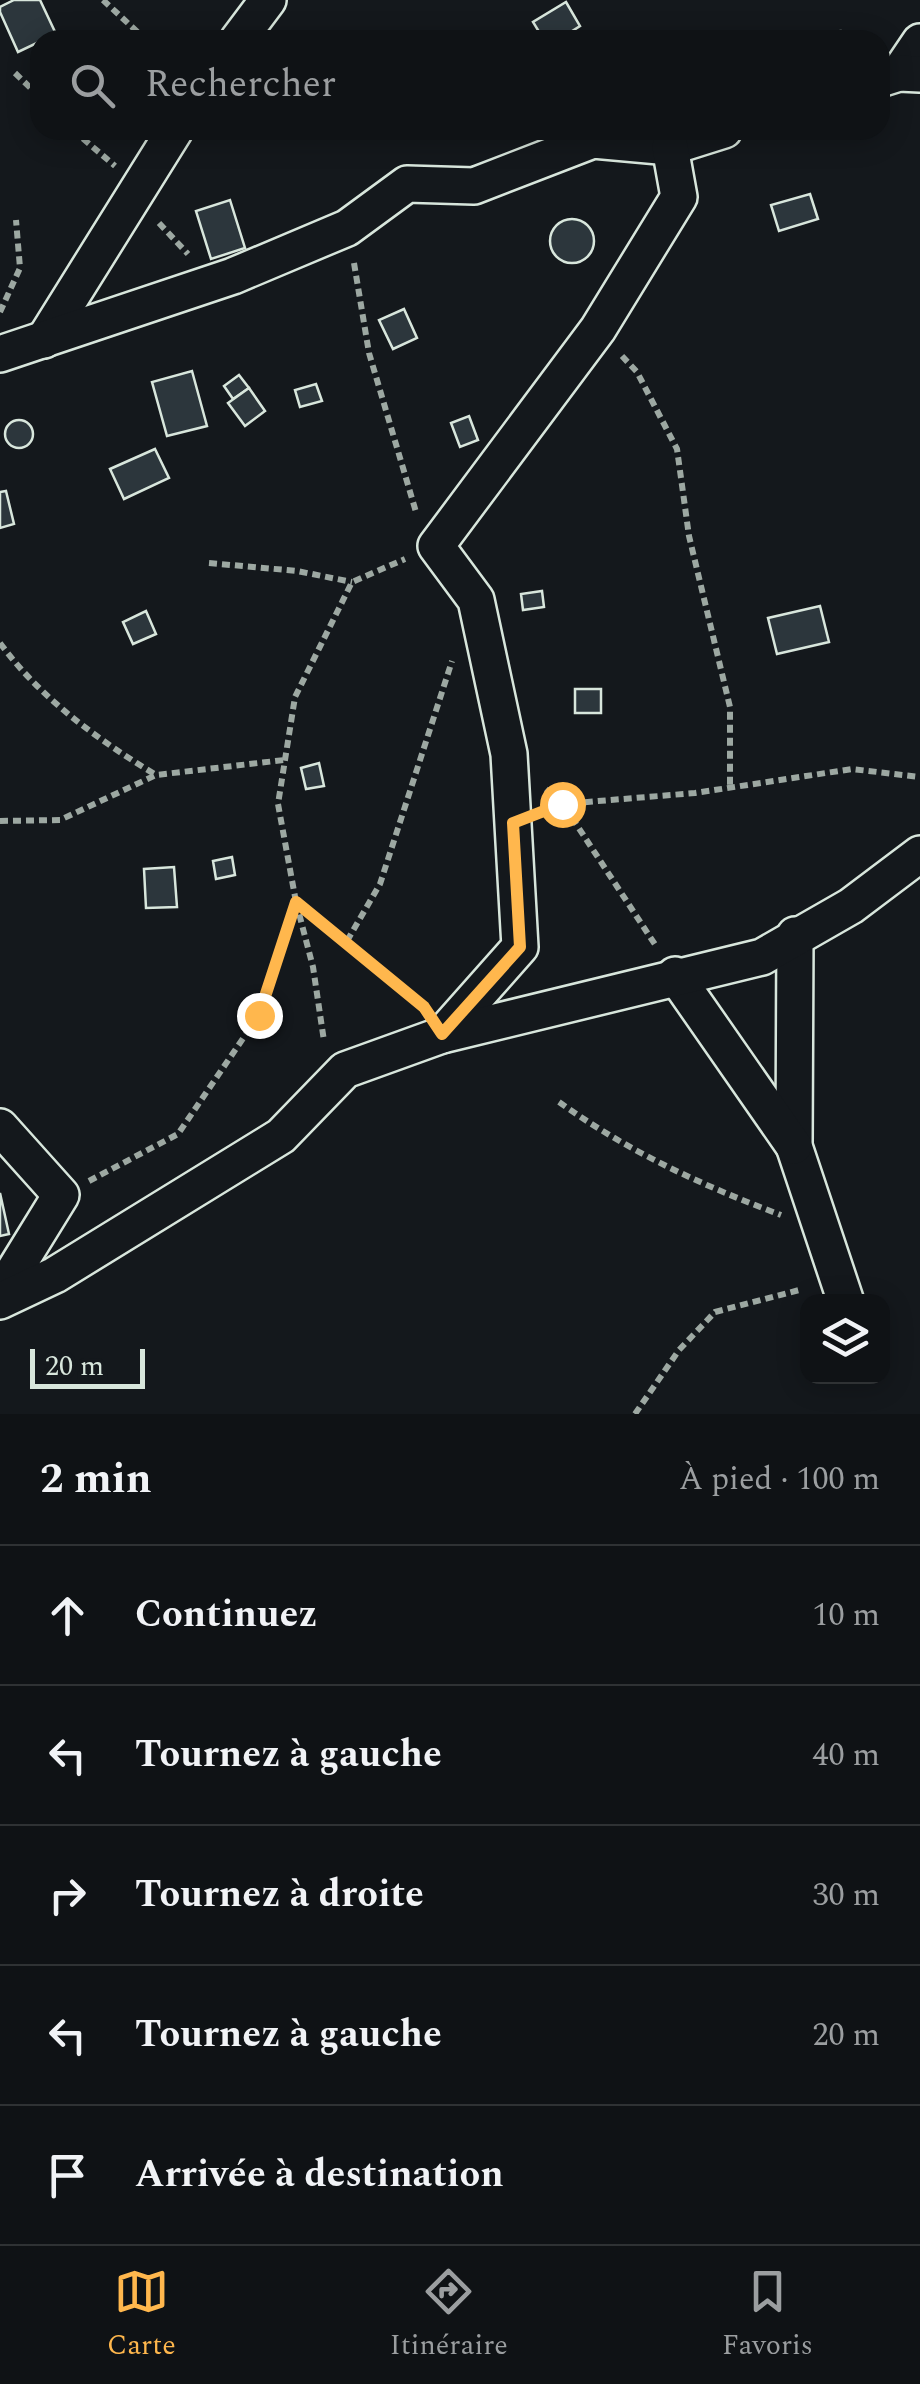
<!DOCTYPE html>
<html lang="fr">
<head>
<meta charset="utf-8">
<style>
  body { margin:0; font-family:Spectral,serif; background:#181b1e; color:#f1f3f6 }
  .controls { position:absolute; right:30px; bottom:30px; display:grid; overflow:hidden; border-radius:20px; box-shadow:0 5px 25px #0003 }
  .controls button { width:90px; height:90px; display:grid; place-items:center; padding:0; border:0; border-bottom:2px solid #2f3234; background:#0f1215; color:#f1f3f6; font:50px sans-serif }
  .scale { position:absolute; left:30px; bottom:25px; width:115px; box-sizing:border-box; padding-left:10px; border:5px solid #d8e6dc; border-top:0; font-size:28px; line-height:35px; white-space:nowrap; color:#d8e6dc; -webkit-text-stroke:8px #14181c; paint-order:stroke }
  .stop { position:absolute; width:30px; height:30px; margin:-22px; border:8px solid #ffb74d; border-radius:50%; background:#fff }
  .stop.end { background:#ffb74d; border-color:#fff; box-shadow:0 2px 10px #0008 }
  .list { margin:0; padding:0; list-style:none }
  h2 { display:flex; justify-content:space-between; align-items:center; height:130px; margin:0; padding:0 40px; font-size:42px }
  h2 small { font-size:32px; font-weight:400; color:#9b9ea0 }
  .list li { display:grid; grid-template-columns:65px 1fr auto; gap:30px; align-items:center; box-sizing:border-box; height:140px; padding:0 40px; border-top:2px solid #2f3234 }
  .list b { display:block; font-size:38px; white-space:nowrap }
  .list em { font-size:32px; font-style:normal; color:#9b9ea0 }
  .icon { flex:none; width:55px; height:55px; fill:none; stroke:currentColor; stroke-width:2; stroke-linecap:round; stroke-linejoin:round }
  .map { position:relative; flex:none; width:920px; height:1414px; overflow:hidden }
  .search { position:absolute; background:#0f1215; box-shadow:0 5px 25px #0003; left:30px; right:30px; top:30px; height:110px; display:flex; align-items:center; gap:25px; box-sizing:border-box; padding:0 35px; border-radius:30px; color:#9b9ea0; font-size:38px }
  .sheet { height:830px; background:#0f1215 }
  nav { display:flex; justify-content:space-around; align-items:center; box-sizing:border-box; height:140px; border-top:2px solid #2f3234; background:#0f1215; font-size:28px; color:#9b9ea0 }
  nav a { display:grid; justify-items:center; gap:5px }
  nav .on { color:#ffb74d }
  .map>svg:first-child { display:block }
  .building { fill:#2c363c; stroke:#d8e6dc; stroke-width:2.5 }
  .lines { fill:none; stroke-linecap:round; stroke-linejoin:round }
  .street-casing { stroke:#d8e6dc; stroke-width:40 }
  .path { stroke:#9da8a2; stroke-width:6; stroke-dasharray:8 5; stroke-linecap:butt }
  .street { stroke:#14181c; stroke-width:35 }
  .route { stroke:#ffb74d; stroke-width:12 }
</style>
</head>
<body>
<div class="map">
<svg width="920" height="1414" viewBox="0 0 920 1414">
  <rect width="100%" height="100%" fill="#14181c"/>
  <g class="building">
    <path d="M 14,0 L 40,0 L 56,34 L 18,52 L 0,12 L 0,7 Z"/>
    <path d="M 566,2 L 580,26 L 558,40 L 544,40 L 533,22 Z"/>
    <path d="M 841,31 L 853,40 L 821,40 L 831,32 Z"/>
    <path d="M 810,194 L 818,219 L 779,231 L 771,205 Z"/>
    <path d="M 230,200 L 245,248 L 211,259 L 196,211 Z"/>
    <circle cx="572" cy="241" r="22"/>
    <path d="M 404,309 L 417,338 L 393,349 L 379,320 Z"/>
    <path d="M 192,371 L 207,426 L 167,436 L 152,382 Z"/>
    <path d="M 239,375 L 249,388 L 233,399 L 224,386 Z"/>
    <path d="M 316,384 L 322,401 L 300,407 L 295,390 Z"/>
    <path d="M 249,388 L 265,411 L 245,426 L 228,403 Z"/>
    <path d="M 469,416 L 478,440 L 460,447 L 451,423 Z"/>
    <circle cx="19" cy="434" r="14"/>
    <path d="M 155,449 L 169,478 L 124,499 L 110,469 Z"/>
    <path d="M 6,491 L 14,524 L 0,528 L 0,492 Z"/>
    <path d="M 542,591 L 544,607 L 523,610 L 521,594 Z"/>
    <path d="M 820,606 L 829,642 L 777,654 L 768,618 Z"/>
    <path d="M 146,611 L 156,634 L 133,644 L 123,622 Z"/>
    <rect x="575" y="689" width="26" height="24"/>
    <path d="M 319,763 L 324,786 L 306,789 L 301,768 Z"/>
    <path d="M 232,857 L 235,875 L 216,879 L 213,861 Z"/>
    <path d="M 174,867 L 177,907 L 146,908 L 144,869 Z"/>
    <path d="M 0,1193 L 9,1234 L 0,1236 Z"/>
  </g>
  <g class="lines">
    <defs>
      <g id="street">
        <path d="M 238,40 L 268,0"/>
        <path d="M 899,73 L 920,42"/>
        <path d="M 880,79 L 899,73 L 920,74"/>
        <path d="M 44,340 L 175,130"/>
        <path d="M 0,354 L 233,276 L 347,228 L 407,184 L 474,186 L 593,140 L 670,147 L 724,130"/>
        <path d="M 795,935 L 794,1146 L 846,1302"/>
        <path d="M 675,975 L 794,1146"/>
        <path d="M 442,1035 L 520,947 L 509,754 L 476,600 L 436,546 L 598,329 L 679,197 L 670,147"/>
        <path d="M 0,1127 L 61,1195 L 0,1294"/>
        <path d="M 0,1301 L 55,1275 L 281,1136 L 345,1070 L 442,1035 L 762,957 L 851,906 L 920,854"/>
      </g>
    </defs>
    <use href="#street" class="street-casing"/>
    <g class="path">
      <path d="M 103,0 L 146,40"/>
      <path d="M 15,73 L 40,97"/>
      <path d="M 73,130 L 115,166"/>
      <path d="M 159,223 L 188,254"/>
      <path d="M 354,263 L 369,353 L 416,512"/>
      <path d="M 0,312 L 20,268 L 16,220"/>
      <path d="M 622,356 L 637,372 L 677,449 L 689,536 L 730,707 L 730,787"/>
      <path d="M 209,563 L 297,571 L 352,582"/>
      <path d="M 0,643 C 41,699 97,739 156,775"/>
      <path d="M 546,789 L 563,804 L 656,946"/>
      <path d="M 547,810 L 563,804 L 695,793 L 852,769 L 920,777"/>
      <path d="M 0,821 L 60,820 L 156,775 L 284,760"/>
      <path d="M 296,902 L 422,1006"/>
      <path d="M 296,902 L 313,967 L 324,1041"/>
      <path d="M 347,941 L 380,884 L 452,661"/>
      <path d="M 559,1102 C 629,1152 701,1185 781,1215"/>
      <path d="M 89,1181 L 178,1134 L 259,1015 L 296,902 L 278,804 L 295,697 L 352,582 L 405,559"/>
      <path d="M 635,1414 L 679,1350 L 715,1312 L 803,1289"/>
    </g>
    <use href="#street" class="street"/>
  </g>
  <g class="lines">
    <path class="route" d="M 259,1015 L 296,902 L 424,1007 L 442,1034 L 520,947 L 513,823 L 562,804"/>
  </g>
</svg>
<div class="controls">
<button><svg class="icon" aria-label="layers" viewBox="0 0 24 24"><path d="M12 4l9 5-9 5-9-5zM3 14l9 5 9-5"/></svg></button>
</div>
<div class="scale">20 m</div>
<div class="stop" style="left:562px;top:804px"></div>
<div class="stop end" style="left:259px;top:1015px"></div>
<div class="search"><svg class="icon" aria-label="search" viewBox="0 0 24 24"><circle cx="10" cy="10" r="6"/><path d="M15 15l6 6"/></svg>Rechercher</div>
</div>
<section class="sheet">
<h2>2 min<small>À pied · 100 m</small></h2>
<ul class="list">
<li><svg class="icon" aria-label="ahead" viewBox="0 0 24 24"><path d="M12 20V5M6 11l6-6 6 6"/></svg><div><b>Continuez</b></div><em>10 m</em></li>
<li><svg class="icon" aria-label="left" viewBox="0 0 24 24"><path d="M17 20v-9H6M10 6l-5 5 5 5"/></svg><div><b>Tournez à gauche</b></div><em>40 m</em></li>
<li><svg class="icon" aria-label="right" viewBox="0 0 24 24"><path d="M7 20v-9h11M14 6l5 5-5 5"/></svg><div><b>Tournez à droite</b></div><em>30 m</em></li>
<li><svg class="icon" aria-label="left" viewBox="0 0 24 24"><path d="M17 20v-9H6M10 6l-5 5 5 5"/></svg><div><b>Tournez à gauche</b></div><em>20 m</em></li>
<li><svg class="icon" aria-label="arrive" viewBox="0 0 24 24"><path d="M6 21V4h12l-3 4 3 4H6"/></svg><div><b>Arrivée à destination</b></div></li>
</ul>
</section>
<nav>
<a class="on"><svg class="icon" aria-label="map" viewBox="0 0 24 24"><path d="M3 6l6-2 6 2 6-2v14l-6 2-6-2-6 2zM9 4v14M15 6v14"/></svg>Carte</a>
<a><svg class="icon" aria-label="directions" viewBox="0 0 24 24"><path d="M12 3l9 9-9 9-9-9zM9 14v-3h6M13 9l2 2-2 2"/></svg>Itinéraire</a>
<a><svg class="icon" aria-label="saved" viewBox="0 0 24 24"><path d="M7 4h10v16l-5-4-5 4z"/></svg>Favoris</a>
</nav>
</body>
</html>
